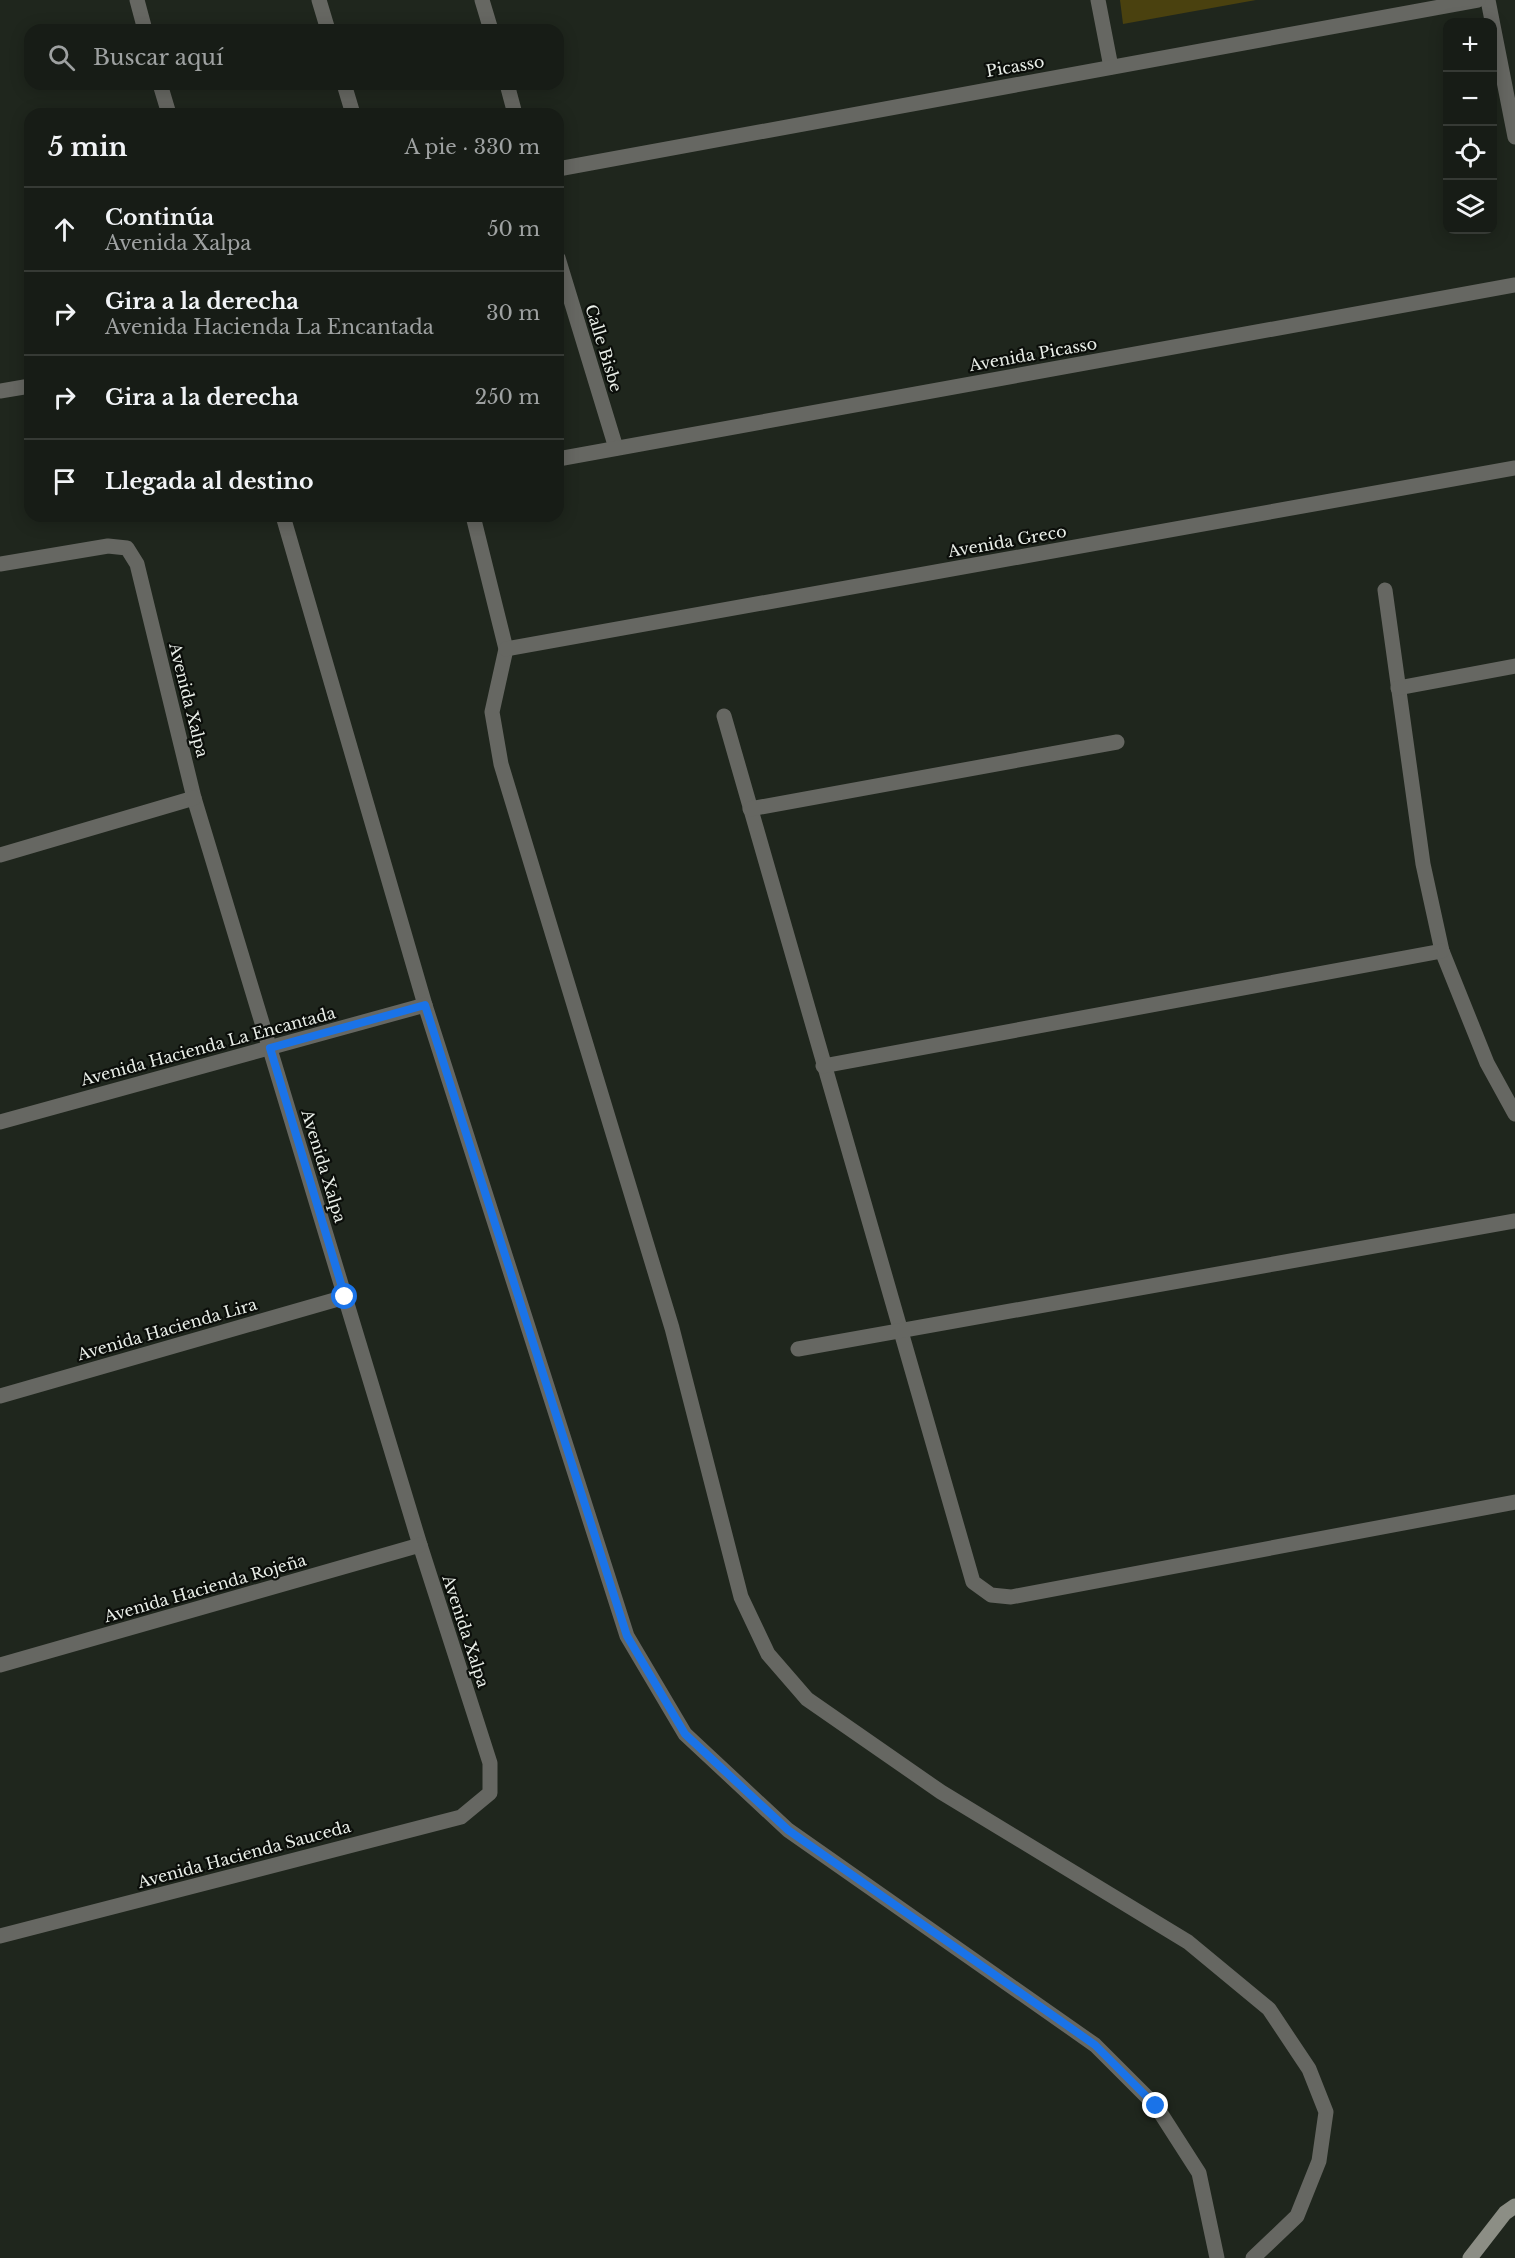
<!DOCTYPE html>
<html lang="es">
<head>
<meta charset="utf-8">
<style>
  body { margin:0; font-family:"Libre Baskerville",serif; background:#242923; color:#f1f3f6 }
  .controls { position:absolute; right:18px; top:18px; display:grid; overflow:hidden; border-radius:12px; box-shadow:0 3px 15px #0003 }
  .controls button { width:54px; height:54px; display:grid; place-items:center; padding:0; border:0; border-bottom:2px solid #363a35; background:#171c16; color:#f1f3f6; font:30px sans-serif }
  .stop { position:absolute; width:18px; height:18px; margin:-14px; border:4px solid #1a73e8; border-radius:50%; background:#fff }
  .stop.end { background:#1a73e8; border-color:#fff; box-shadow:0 2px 6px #0008 }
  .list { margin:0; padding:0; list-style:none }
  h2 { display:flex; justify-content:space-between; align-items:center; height:78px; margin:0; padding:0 24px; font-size:26px }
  h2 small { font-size:20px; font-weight:400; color:#9ea1a1 }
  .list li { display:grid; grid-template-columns:39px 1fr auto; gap:18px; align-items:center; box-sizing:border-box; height:84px; padding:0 24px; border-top:2px solid #363a35 }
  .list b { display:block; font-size:22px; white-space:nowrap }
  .list p { margin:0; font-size:20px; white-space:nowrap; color:#9ea1a1 }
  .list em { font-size:20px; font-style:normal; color:#9ea1a1 }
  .icon { flex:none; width:33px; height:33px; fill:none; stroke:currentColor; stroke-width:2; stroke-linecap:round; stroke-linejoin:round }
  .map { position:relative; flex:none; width:1515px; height:2258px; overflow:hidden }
  .search { position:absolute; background:#171c16; box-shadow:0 3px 15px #0003; left:24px; top:24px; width:540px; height:66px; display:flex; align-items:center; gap:15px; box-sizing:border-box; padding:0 21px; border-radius:18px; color:#9ea1a1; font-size:22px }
  .panel { position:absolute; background:#171c16; box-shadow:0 3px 15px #0003; left:24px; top:108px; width:540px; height:414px; border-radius:18px }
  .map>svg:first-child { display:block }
  .green { fill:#4a410f }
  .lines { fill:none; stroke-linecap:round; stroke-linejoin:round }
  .street { stroke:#666762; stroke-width:15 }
  .secondary { stroke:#8c8e85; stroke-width:15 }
  .route { stroke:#1a73e8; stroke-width:8 }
  .labels { text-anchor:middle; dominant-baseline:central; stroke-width:4.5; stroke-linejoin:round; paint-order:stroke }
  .street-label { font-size:16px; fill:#eaefe9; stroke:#0b0e0a }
</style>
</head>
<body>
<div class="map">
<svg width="1515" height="2258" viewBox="0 0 1515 2258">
  <rect width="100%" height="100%" fill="#1f261d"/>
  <path class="green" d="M 1120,0 L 1256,0 L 1123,24 Z"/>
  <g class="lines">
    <g class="street">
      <path d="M 137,0 L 145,30"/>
      <path d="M 319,0 L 328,30"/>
      <path d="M 482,0 L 491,30"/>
      <path d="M 1098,0 L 1111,67"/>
      <path d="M 1488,0 L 1515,137"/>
      <path d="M 160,84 L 169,114"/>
      <path d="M 344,84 L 353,114"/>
      <path d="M 507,84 L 515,114"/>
      <path d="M 558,169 L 1478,0"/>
      <path d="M 558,258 L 616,448"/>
      <path d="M 0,391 L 30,386"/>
      <path d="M 558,459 L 1515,285"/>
      <path d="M 283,516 L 425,1005 L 627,1636 L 685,1734 L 788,1830 L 1095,2045 L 1156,2106 L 1199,2173 L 1217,2258"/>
      <path d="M 473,516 L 506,649 L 492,712 L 501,764 L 672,1328 L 741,1597 L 768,1654 L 807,1699 L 941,1792 L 1188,1942 L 1269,2009 L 1309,2069 L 1326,2112 L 1319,2161 L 1297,2216 L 1253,2258"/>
      <path d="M 0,564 L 108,546 L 127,548 L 137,564 L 194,798 L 420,1545 L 490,1763 L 490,1793 L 461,1817 L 0,1936"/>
      <path d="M 1385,590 L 1423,864 L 1442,951 L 1487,1063 L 1515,1114"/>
      <path d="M 506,649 L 1515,468"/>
      <path d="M 1398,688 L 1515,666"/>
      <path d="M 724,716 L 973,1582 L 991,1595 L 1011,1597 L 1515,1502"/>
      <path d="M 750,809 L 1117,742"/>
      <path d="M 0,855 L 194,798"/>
      <path d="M 823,1066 L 1442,951"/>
      <path d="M 0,1122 L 425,1005"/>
      <path d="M 798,1349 L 1515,1221"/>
      <path d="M 0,1396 L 345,1297"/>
      <path d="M 0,1665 L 420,1545"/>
    </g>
    <path class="secondary" d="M 1470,2258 L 1505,2213 L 1515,2206"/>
  </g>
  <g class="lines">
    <path class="route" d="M 345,1297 L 270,1048 L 425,1005 L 627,1636 L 685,1734 L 788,1830 L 1095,2045 L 1156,2106"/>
  </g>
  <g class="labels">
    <g class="street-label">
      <text transform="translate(1015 66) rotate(-10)">Picasso</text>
      <text transform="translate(604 348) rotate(73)">Calle Bisbe</text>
      <text transform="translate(1033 354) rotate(-10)">Avenida Picasso</text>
      <text transform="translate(1007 541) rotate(-10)">Avenida Greco</text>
      <text transform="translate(189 700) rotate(76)">Avenida Xalpa</text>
      <text transform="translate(208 1046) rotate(-15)">Avenida Hacienda La Encantada</text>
      <text transform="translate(324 1166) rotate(73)">Avenida Xalpa</text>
      <text transform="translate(167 1329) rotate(-16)">Avenida Hacienda Lira</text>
      <text transform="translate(205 1588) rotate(-16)">Avenida Hacienda Rojeña</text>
      <text transform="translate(466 1631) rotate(72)">Avenida Xalpa</text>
      <text transform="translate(244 1854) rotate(-15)">Avenida Hacienda Sauceda</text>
    </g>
  </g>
</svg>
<div class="controls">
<button>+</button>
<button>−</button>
<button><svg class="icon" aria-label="locate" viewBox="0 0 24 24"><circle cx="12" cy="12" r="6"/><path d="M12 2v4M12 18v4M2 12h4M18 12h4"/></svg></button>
<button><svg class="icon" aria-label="layers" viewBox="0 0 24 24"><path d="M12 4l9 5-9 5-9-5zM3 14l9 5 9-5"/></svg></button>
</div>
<div class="stop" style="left:345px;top:1297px"></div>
<div class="stop end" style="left:1156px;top:2106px"></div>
<div class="search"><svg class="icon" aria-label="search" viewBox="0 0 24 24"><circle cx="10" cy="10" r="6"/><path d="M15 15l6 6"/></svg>Buscar aquí</div>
<section class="panel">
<h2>5 min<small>A pie · 330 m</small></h2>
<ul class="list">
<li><svg class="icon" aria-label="ahead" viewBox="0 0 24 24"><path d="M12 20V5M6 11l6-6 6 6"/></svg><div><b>Continúa</b><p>Avenida Xalpa</p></div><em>50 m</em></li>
<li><svg class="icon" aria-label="right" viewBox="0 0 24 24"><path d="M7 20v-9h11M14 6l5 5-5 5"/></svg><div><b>Gira a la derecha</b><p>Avenida Hacienda La Encantada</p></div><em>30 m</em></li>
<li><svg class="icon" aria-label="right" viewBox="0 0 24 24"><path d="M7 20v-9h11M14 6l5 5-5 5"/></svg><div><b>Gira a la derecha</b></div><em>250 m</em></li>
<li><svg class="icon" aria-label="arrive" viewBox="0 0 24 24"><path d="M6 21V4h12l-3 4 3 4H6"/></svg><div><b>Llegada al destino</b></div></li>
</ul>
</section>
</div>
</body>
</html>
